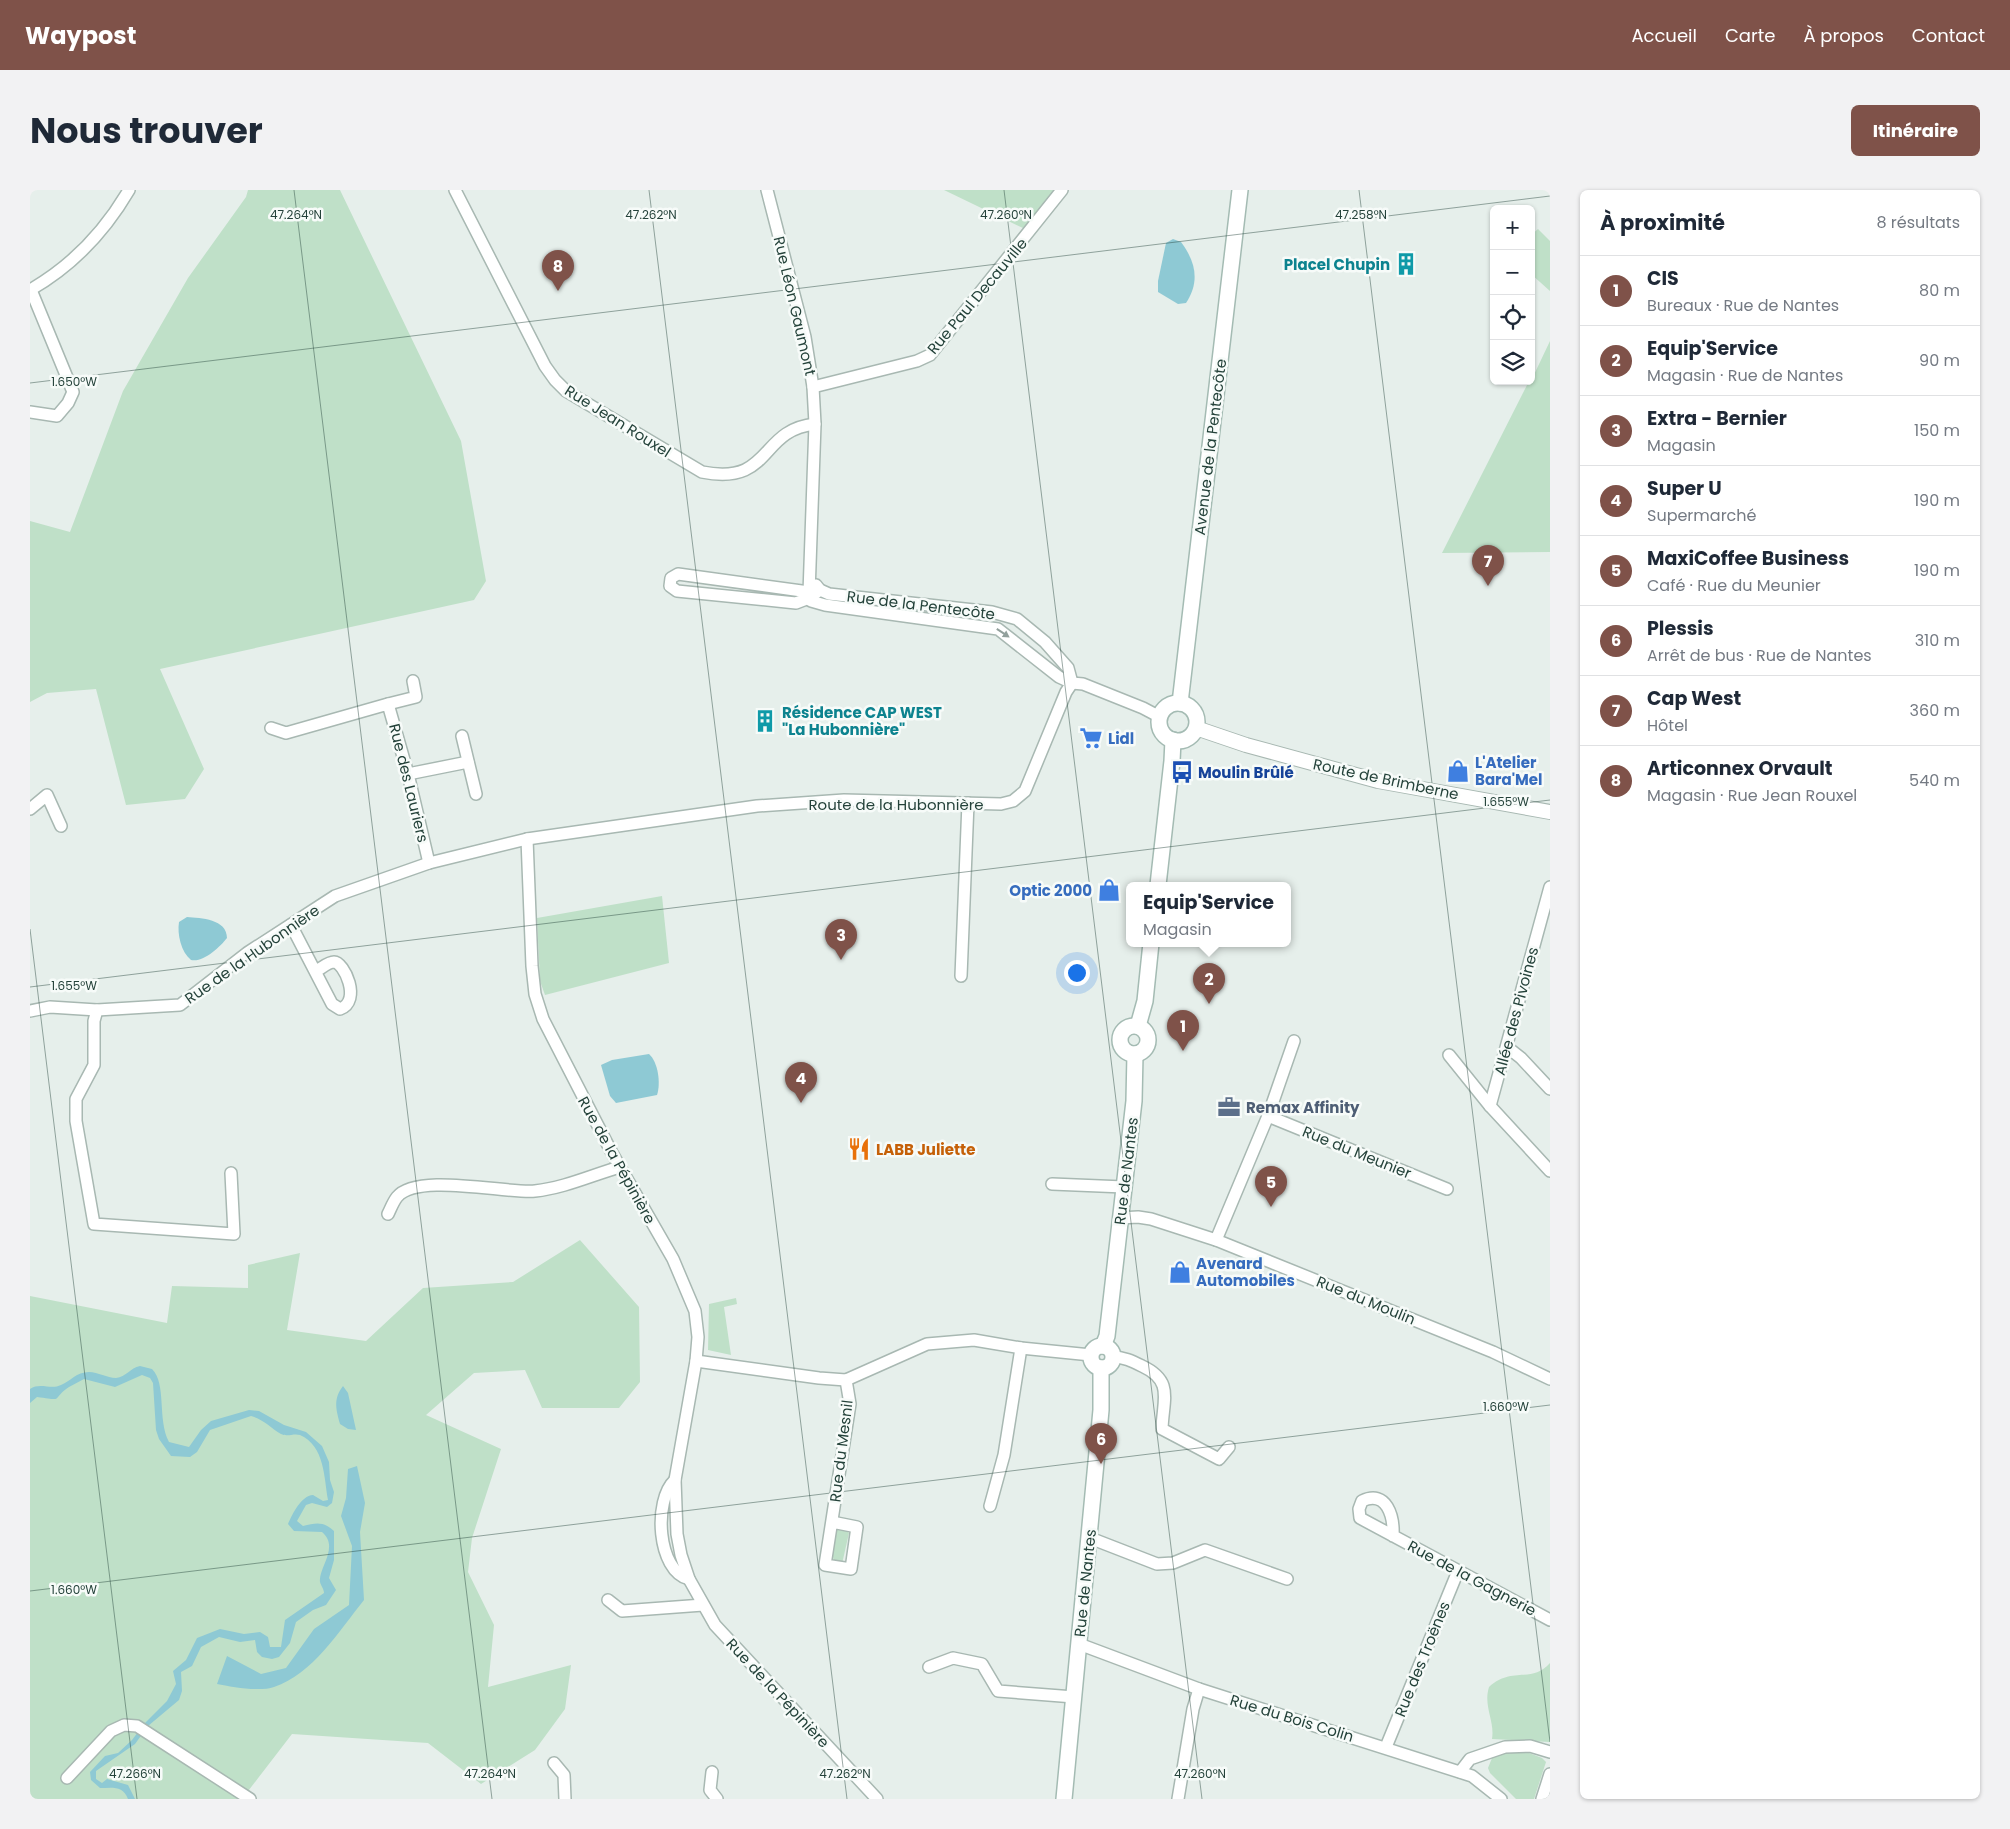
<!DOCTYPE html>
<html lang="fr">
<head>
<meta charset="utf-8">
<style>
  body { margin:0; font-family:Poppins,sans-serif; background:#f2f2f3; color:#1f2937 }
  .controls { position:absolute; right:15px; top:15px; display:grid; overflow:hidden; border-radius:8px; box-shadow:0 1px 4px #0004 }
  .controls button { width:45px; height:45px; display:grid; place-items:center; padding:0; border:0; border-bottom:1px solid #e0e1e3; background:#fff; color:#1f2937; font:25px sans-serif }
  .you { position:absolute; left:1046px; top:782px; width:18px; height:18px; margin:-12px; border:4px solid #fff; border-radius:50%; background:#1a73e8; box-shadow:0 0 0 8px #1a73e833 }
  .badge { display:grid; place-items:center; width:32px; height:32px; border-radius:50%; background:#7f5249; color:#fff; font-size:16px; font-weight:700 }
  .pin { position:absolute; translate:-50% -41px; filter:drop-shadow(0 1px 2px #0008) }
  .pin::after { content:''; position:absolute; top:26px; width:18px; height:15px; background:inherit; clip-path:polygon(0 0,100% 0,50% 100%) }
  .popup { position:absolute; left:1096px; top:692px; width:165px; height:65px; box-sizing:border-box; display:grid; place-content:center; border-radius:8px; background:#fff; filter:drop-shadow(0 1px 4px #0005); font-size:16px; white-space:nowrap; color:#747a83 }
  .popup b { font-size:19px; color:#1f2937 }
  .popup::after { content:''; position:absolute; left:50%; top:100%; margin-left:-10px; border:10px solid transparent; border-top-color:#fff }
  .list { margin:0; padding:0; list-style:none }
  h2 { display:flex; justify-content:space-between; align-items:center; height:65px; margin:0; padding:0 20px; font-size:21px }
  h2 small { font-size:16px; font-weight:400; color:#747a83 }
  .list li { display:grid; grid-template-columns:32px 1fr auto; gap:15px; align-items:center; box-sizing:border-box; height:70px; padding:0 20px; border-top:1px solid #e0e1e3 }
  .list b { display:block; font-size:19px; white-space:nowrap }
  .list p { margin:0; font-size:16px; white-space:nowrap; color:#747a83 }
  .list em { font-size:16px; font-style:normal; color:#747a83 }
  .icon { flex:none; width:28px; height:28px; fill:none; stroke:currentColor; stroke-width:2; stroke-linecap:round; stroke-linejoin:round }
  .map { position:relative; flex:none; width:1520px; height:1609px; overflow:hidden; border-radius:8px }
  header { display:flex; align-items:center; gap:30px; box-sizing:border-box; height:70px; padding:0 25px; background:#7f5249; color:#fff }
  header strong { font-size:24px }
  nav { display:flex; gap:28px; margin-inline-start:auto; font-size:18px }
  .intro { display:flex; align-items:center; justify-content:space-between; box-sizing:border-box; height:120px; padding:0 30px }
  h1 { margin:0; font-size:35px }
  .button { padding:12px 22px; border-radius:8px; background:#7f5249; color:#fff; font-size:18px; font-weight:700 }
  main { display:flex; gap:30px; padding:0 30px }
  aside { flex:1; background:#fff; border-radius:8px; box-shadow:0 1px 4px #0004 }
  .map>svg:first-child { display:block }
  .green { fill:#bfe0c8 }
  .water { fill:#8ec9d4 }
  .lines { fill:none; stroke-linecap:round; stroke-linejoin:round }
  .minor-casing { stroke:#a8b8b2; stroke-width:14 }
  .tertiary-casing { stroke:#a8b8b2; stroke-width:16 }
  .secondary-casing { stroke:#a4bbb3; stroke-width:18 }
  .minor { stroke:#fff; stroke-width:11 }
  .tertiary { stroke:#fff; stroke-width:14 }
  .secondary { stroke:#fff; stroke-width:15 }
  .oneway { fill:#92a09c }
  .ticks { fill:none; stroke:#24423a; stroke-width:1; stroke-opacity:0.45 }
  .labels { text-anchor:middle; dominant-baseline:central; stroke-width:5; stroke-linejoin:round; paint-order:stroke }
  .culture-label { font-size:15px; font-weight:bold; fill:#0d838f; stroke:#f7fbf9; text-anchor:end }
  .street-label { font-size:15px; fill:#24423a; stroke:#f7fbf9 }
  .shop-label { font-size:15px; font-weight:bold; fill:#366cbe; stroke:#f7fbf9; text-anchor:start }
  .transit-label { font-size:15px; font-weight:bold; fill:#164399; stroke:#f7fbf9; text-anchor:start }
  .service-label { font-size:15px; font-weight:bold; fill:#4e5e75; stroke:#f7fbf9; text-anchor:start }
  .food-label { font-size:15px; font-weight:bold; fill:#c56008; stroke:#f7fbf9; text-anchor:start }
  .ticks-label { font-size:12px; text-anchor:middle; fill:#24423a; stroke:#f7fbf9; stroke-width:5; stroke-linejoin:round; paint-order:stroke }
</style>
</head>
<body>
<header>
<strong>Waypost</strong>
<nav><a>Accueil</a><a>Carte</a><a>À propos</a><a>Contact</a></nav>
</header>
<div class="intro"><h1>Nous trouver</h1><a class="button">Itinéraire</a></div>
<main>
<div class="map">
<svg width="1520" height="1609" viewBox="0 0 1520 1609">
  <rect width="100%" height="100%" fill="#e6efeb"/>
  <g class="green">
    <path d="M 218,0 L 310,0 L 431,251 L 456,391 L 444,410 L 130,479 L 174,579 L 155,609 L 96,615 L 66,499 L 17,503 L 0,512 L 0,331 L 40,342 L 93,201 L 158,88 L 216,7 Z"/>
    <path d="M 914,0 L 1027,0 L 995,39 Z"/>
    <path d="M 1508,39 L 1520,51 L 1520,101 L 1501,84 L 1501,45 Z"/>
    <path d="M 1520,151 L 1520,362 L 1412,363 L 1499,191 L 1501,191 Z"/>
    <path d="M 632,706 L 639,773 L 515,805 L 510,791 L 507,728 Z"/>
    <path d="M 550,1050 L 609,1117 L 610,1192 L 589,1218 L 512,1218 L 495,1180 L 444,1183 L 396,1225 L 471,1259 L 442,1348 L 438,1382 L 464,1435 L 458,1497 L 541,1475 L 535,1519 L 505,1560 L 451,1594 L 398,1553 L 262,1544 L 212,1609 L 0,1609 L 0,1106 L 137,1133 L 142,1096 L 218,1098 L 218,1075 L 270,1063 L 257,1140 L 336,1151 L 393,1098 L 483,1092 Z"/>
    <path d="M 706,1108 L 707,1114 L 694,1117 L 701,1165 L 678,1160 L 679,1114 Z"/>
    <path d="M 814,1338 L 819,1343 L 812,1374 L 804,1373 L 802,1361 L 806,1340 Z"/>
    <path d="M 1520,1473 L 1520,1552 L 1462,1549 C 1465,1531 1453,1516 1459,1497 C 1482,1476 1501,1494 1520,1473 Z"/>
    <path d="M 1494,1561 L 1512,1568 L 1516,1572 L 1504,1609 L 1486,1609 L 1460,1583 L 1458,1578 L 1462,1568 L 1471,1564 Z"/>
  </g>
  <g class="water">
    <path d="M 1143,49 L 1151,52 C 1166,72 1170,92 1156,113 L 1148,114 L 1128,102 L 1128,91 L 1136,53 Z"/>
    <path d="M 157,727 C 171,728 197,729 197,748 C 190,757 173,773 161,770 C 151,762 147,744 149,732 Z"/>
    <path d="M 619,864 C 628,872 631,893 627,905 L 586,913 L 580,906 L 571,875 L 582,870 Z"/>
    <path d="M 110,1176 L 122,1179 C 137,1194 127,1229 139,1252 L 159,1257 L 171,1240 L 181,1231 L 219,1220 L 229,1221 L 254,1235 L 276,1242 L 292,1256 L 299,1272 L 300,1290 L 304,1302 L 302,1313 L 297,1317 L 282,1313 L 276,1315 L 267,1331 L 273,1336 C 286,1333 293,1331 304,1341 L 304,1370 L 299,1388 L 306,1400 L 296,1415 L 283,1420 L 266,1432 L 260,1453 L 249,1467 L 242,1469 L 232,1467 L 227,1462 L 225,1450 L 210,1452 L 189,1447 L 171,1457 L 162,1476 L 151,1482 L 152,1501 L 149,1510 L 118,1536 L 105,1554 L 66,1581 L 66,1589 L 72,1593 L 77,1589 L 98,1595 L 105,1609 L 98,1609 C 93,1595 82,1598 70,1598 L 61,1590 L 60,1582 L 75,1566 L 88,1563 L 102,1550 L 114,1534 L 137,1511 L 146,1494 L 143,1481 L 156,1470 L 167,1448 L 190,1439 L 214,1444 L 230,1442 L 238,1447 L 240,1457 L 251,1457 L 255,1430 L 294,1403 C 294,1399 291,1396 290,1392 C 288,1378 310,1357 292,1342 L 264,1341 L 258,1334 C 263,1323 271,1306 283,1305 L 293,1311 L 298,1310 C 294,1288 295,1256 270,1245 C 264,1243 257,1247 251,1244 C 241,1238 233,1229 221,1226 L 180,1240 L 167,1262 L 160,1267 L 141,1266 L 129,1249 L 126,1240 L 123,1193 L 120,1188 L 112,1185 L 85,1197 L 54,1189 C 49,1192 44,1194 39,1197 C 20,1210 36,1211 7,1207 L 0,1213 L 0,1199 C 10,1192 21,1200 31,1195 C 41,1191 46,1182 59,1182 C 68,1182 77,1188 86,1188 C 96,1187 100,1178 110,1176 Z"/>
    <path d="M 313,1196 L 318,1203 L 326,1240 L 318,1239 L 310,1234 C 306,1219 303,1209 313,1196 Z"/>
    <path d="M 327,1276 L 335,1313 L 330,1342 L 334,1410 C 309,1441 283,1484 244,1497 C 230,1502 202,1497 187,1494 L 197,1466 L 231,1484 L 256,1478 L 284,1439 L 319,1415 L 322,1356 L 311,1326 L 316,1308 L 318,1279 Z"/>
  </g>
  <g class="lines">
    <defs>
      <g id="minor">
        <path d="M 425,0 L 515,176 L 525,190 L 536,201 L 672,282 C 743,296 728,240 785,234"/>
        <path d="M 737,0 L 775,147 L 783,197 L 785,234 L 779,403 L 781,411 L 795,415 L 968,439 L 1029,487 L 1042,493 L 1053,494 L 1113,518 L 1130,527"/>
        <path d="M 0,100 C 42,76 75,41 99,0"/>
        <path d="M 783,197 L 887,171 L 900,165 L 1032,0"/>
        <path d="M 0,222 L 27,226 L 38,213 L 43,202 L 1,100"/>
        <path d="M 648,384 L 779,402 L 790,400 L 779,408 L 766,413 L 647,401 L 640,396 L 641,388 Z"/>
        <path d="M 786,395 L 790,400 L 799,404 L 962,422 L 987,429 L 1015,452 L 1038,478 L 1042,493"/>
        <path d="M 358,514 L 386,507 L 383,491"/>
        <path d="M 241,538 L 256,543 L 358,514 L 378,584 L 399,673"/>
        <path d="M 432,546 L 446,604"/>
        <path d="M 378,584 L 438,572"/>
        <path d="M 0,619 L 17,605 L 31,636"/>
        <path d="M 497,649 L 502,776 L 505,804 L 513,829 L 582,963 L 643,1069 L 665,1121 L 668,1147 L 666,1171 L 645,1290 L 647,1344 L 651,1365 L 659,1389 L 685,1435 L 847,1609"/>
        <path d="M 261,735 L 302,814 L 310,819 C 332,811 314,772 304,772 C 298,772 292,778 286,781"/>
        <path d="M 931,786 L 938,613"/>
        <path d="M 67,820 L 64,831 L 64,875 L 46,909 L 46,931 L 64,1034 L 204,1044 L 201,983"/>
        <path d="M 0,821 L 20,817 L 67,820 L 150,815 L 217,763 L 305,706 L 399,673 L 497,649 L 727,616 L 814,610 L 971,614 L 983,611 L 995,601 L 1036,502 L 1042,493"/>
        <path d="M 1477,857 L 1491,868 L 1520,899"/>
        <path d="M 1419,865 L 1460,916 L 1520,981"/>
        <path d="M 1460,916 L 1520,697"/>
        <path d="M 1238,926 L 1264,851"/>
        <path d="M 1022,994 L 1094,997"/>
        <path d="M 358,1024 C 361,1018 363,1012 367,1007 C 387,982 477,1004 505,1001 C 534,998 562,985 590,977"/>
        <path d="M 1090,1028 L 1108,1027 L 1121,1029 L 1186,1050 L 1463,1162 L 1520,1189"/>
        <path d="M 1186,1050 L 1238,926 L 1417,999"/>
        <path d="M 1082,1167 C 1094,1167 1102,1171 1112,1176 C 1144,1191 1133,1209 1132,1239 L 1189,1269 L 1199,1257"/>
        <path d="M 666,1171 L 789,1188 L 816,1190 L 897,1154 L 944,1150 L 991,1158 L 1061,1165"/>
        <path d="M 645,1290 C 623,1310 627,1381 659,1389"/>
        <path d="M 960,1316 L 974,1265 L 991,1158"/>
        <path d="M 802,1332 L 827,1337 L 821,1379 L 795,1375 L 820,1214 L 816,1190"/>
        <path d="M 1363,1346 C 1364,1327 1357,1299 1332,1311 L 1329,1319 L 1330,1328 L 1520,1430"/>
        <path d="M 1060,1348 L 1127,1374 L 1143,1373 L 1175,1360 L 1257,1389"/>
        <path d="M 578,1410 L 592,1421 L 673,1415"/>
        <path d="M 1049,1454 L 1169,1499 L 1442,1586 L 1471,1609"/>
        <path d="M 899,1477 L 923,1468 L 952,1474 L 968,1501 L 1044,1507"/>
        <path d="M 1356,1557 L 1428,1381"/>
        <path d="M 524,1573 L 534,1585 L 535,1609"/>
        <path d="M 682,1582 L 680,1600 L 687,1609"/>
        <path d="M 1430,1582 L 1440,1569 L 1475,1557 L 1500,1556 L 1520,1562"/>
        <path d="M 37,1588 L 81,1541 L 94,1535 L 107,1536 L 220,1609"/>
        <path d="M 1148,1609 L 1163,1519 L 1169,1499"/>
        <path d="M 1512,1609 L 1520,1584"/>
      </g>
      <path id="tertiary" d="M 1166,538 L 1216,555 L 1348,591 L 1520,622"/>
      <g id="secondary">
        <path d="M 1150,513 L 1210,0"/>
        <circle cx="1148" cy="532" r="19"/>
        <path d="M 1128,695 L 1142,571 L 1143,550"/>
        <path d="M 1108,836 L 1115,811 L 1121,753"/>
        <circle cx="1104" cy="850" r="14"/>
        <path d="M 1073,1156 L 1077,1146 L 1104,911 L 1105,864"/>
        <circle cx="1072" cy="1167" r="11"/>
        <path d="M 1034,1609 L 1071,1220 L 1071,1178"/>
      </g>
    </defs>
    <use href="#minor" class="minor-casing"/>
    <use href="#tertiary" class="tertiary-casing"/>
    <use href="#secondary" class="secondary-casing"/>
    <use href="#minor" class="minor"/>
    <use href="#tertiary" class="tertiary"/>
    <use href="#secondary" class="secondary"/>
  </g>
  <defs><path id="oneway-solid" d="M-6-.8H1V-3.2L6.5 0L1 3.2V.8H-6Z" transform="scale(1.25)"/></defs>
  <use class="oneway" href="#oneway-solid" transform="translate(973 443) rotate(34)"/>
  <path class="ticks" d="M 264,0 L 462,1609M 619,0 L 817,1609M 974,0 L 1172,1609M 1329,0 L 1520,1552M 0,193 L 1520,6M 0,739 L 107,1609M 0,797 L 1520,610M 0,1401 L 1520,1215"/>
  <defs>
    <symbol id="building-bare" viewBox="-9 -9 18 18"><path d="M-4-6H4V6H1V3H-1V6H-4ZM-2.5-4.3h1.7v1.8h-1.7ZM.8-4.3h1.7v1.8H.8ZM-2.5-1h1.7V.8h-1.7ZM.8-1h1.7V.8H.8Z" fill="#0f9aa8" stroke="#f7fbf9" stroke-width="2.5" paint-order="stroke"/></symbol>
    <symbol id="supermarket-bare" viewBox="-9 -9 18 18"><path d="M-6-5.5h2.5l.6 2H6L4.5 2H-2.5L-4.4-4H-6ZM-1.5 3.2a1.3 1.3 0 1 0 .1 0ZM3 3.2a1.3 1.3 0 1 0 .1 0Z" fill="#3f7fe0" stroke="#f7fbf9" stroke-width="2.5" paint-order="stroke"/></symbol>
    <symbol id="shop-bare" viewBox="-9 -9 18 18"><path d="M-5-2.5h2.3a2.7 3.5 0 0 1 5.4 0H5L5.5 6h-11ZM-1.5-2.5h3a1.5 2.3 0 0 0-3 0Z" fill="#3f7fe0" stroke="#f7fbf9" stroke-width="2.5" paint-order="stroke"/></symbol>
    <symbol id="bus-bare" viewBox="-9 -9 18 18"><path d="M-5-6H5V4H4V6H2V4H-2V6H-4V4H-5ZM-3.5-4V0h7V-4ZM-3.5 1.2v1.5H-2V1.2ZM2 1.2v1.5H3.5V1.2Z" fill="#1a4fb4" stroke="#f7fbf9" stroke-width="2.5" paint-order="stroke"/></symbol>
    <symbol id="office-bare" viewBox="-9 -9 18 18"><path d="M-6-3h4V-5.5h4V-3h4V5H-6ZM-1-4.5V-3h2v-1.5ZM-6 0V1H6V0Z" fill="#5c6f8a" stroke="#f7fbf9" stroke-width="2.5" paint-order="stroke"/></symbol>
    <symbol id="restaurant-bare" viewBox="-9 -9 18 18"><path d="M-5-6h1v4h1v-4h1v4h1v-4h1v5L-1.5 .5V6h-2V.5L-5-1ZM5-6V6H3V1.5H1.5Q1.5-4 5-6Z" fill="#e8710a" stroke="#f7fbf9" stroke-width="2.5" paint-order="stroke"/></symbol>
  </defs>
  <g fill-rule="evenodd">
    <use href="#building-bare" x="1360" y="58" width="32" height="32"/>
    <use href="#building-bare" x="719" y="515" width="32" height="32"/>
    <use href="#supermarket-bare" x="1045" y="532" width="32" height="32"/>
    <use href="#shop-bare" x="1412" y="565" width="32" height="32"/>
    <use href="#bus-bare" x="1136" y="566" width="32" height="32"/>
    <use href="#shop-bare" x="1063" y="684" width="32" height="32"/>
    <use href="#office-bare" x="1183" y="901" width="32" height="32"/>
    <use href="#restaurant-bare" x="813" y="943" width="32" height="32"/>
    <use href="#shop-bare" x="1134" y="1066" width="32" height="32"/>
  </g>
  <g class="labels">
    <g class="culture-label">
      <text x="1360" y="74">Placel Chupin</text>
      <text x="752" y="522" text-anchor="start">Résidence CAP WEST<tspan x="752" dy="17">"La Hubonnière"</tspan></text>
    </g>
    <g class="street-label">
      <text transform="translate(947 106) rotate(-50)">Rue Paul Decauville</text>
      <text transform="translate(765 116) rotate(77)">Rue Léon Gaumont</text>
      <text transform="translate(588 231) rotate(32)">Rue Jean Rouxel</text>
      <text transform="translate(1180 257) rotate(-83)">Avenue de la Pentecôte</text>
      <text transform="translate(891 415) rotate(7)">Rue de la Pentecôte</text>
      <text transform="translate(1356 589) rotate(12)">Route de Brimberne</text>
      <text transform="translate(379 593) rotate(76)">Rue des Lauriers</text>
      <text x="866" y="614">Route de la Hubonnière</text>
      <text transform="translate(222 764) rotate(-35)">Rue de la Hubonnière</text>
      <text transform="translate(1486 821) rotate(-75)">Allée des Pivoines</text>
      <text transform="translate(1327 962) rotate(22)">Rue du Meunier</text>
      <text transform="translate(587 970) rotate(61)">Rue de la Pépinière</text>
      <text transform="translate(1096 981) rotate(-83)">Rue de Nantes</text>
      <text transform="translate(1336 1110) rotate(22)">Rue du Moulin</text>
      <text transform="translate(811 1261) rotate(-83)">Rue du Mesnil</text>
      <text transform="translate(1442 1388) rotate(28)">Rue de la Gagnerie</text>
      <text transform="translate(1055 1393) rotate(-84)">Rue de Nantes</text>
      <text transform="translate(1392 1469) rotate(-68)">Rue des Troënes</text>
      <text transform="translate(748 1503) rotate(47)">Rue de la Pépinière</text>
      <text transform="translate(1262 1528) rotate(17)">Rue du Bois Colin</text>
    </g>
    <g class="shop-label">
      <text x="1078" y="548">Lidl</text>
      <text x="1445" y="572">L'Atelier<tspan x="1445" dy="17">Bara'Mel</tspan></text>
      <text x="1062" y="700" text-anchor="end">Optic 2000</text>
      <text x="1166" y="1073">Avenard<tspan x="1166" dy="17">Automobiles</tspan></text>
    </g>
    <g class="transit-label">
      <text x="1168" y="582">Moulin Brûlé</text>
    </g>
    <g class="service-label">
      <text x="1216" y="917">Remax Affinity</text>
    </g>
    <g class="food-label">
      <text x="846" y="959">LABB Juliette</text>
    </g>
  </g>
  <g class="ticks-label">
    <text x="266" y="29">47.264°N</text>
    <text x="621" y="29">47.262°N</text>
    <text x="976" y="29">47.260°N</text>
    <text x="1331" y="29">47.258°N</text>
    <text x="44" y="196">1.650°W</text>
    <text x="1476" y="616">1.655°W</text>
    <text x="44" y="800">1.655°W</text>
    <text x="1476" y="1221">1.660°W</text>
    <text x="44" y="1404">1.660°W</text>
    <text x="105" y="1588">47.266°N</text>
    <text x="460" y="1588">47.264°N</text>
    <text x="815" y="1588">47.262°N</text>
    <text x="1170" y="1588">47.260°N</text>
  </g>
</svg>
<div class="controls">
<button>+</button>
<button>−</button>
<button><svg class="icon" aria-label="locate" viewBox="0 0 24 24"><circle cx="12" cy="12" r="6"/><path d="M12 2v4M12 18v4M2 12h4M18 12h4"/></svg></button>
<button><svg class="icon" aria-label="layers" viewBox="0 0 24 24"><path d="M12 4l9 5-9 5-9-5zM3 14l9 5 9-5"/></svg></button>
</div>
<div class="you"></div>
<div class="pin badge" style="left:1153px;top:861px">1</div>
<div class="pin badge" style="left:1179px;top:814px">2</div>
<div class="popup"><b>Equip'Service</b>Magasin</div>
<div class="pin badge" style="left:811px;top:770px">3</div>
<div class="pin badge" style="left:771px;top:913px">4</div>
<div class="pin badge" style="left:1241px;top:1017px">5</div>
<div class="pin badge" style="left:1071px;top:1274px">6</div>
<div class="pin badge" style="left:1458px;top:396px">7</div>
<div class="pin badge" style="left:528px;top:101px">8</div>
</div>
<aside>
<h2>À proximité<small>8 résultats</small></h2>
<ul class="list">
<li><span class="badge">1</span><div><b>CIS</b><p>Bureaux · Rue de Nantes</p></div><em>80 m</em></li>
<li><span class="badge">2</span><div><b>Equip'Service</b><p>Magasin · Rue de Nantes</p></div><em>90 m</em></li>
<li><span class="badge">3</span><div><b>Extra - Bernier</b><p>Magasin</p></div><em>150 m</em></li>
<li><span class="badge">4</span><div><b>Super U</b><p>Supermarché</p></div><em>190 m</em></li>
<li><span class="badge">5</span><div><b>MaxiCoffee Business</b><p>Café · Rue du Meunier</p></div><em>190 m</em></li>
<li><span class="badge">6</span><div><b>Plessis</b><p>Arrêt de bus · Rue de Nantes</p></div><em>310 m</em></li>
<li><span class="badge">7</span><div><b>Cap West</b><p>Hôtel</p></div><em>360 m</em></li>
<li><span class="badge">8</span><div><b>Articonnex Orvault</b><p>Magasin · Rue Jean Rouxel</p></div><em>540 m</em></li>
</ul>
</aside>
</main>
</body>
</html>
